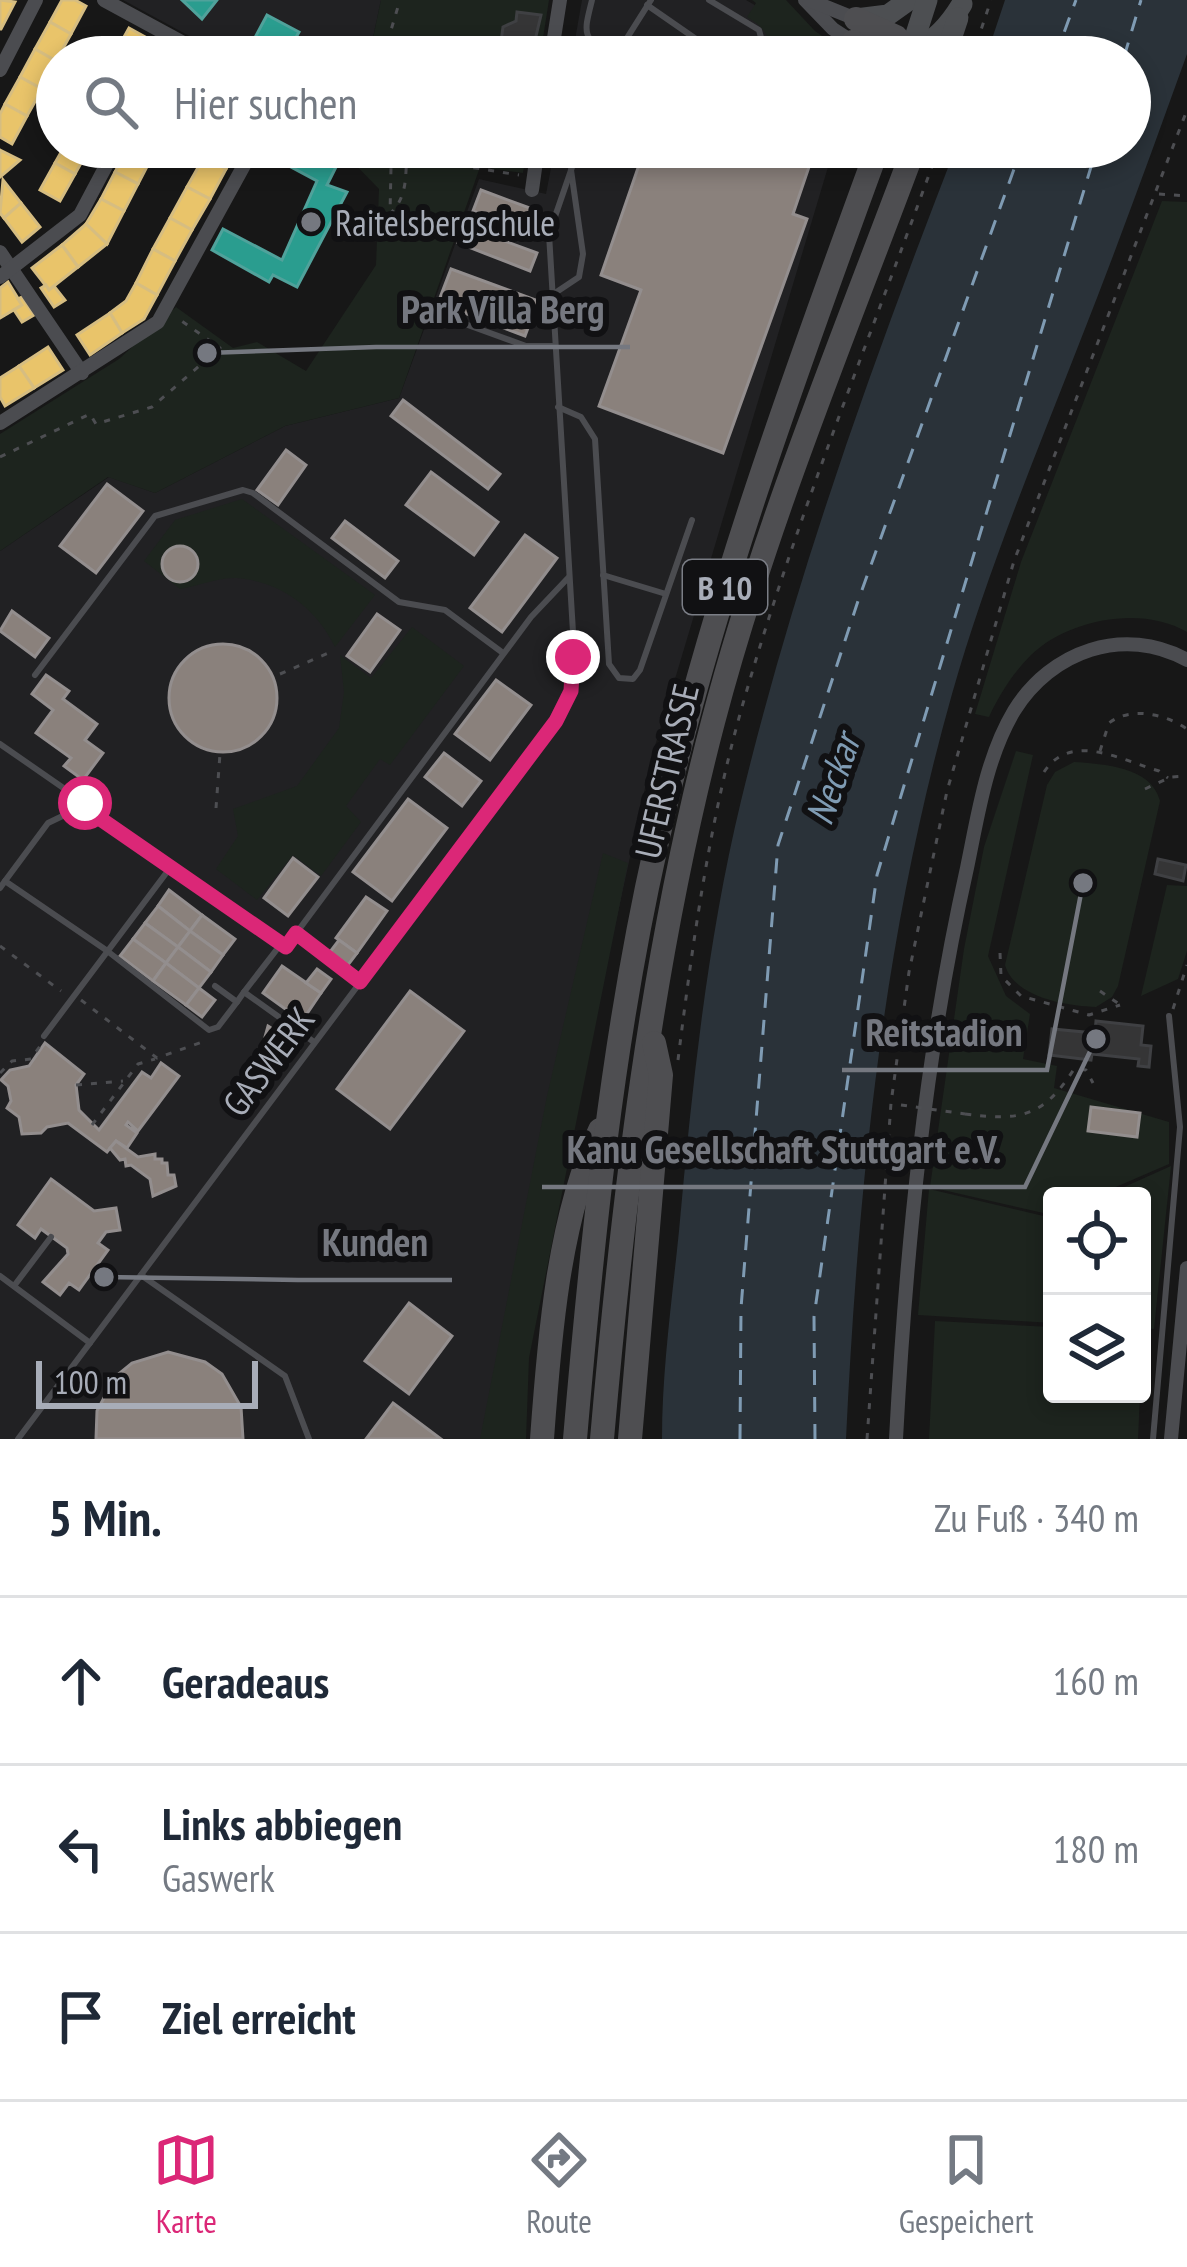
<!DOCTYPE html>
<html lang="de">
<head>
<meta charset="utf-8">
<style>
  body { margin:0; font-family:"PT Sans Narrow",sans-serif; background:#f2f2f3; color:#1f2937 }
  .controls { position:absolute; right:36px; bottom:36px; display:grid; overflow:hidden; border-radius:12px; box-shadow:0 6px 18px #0003 }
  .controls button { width:108px; height:108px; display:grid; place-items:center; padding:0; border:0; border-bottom:3px solid #e0e1e3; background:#fff; color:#1f2937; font:60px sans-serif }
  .scale { position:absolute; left:36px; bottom:30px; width:222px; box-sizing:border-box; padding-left:12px; border:6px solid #a8adb8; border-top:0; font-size:33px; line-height:42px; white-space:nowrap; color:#a8adb8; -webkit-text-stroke:9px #111113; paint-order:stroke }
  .stop { position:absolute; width:36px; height:36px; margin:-27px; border:9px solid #db2777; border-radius:50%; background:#fff }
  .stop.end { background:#db2777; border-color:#fff; box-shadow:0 3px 12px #0008 }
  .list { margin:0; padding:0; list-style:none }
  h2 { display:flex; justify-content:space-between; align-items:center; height:156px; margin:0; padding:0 48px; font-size:51px }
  h2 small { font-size:39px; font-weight:400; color:#747a83 }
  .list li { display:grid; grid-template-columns:78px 1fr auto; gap:36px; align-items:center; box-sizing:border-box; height:168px; padding:0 48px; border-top:3px solid #e0e1e3 }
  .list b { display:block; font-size:45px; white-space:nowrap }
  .list p { margin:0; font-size:39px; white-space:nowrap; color:#747a83 }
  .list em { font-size:39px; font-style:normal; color:#747a83 }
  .icon { flex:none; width:66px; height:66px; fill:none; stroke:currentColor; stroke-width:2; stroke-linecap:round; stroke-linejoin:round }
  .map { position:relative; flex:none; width:1187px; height:1439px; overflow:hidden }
  .search { position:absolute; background:#fff; box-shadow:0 6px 18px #0003; left:36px; right:36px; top:36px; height:132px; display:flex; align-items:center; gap:30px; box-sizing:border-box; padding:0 42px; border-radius:66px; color:#747a83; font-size:45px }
  .sheet { height:660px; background:#fff }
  nav { display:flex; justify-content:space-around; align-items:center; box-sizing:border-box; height:168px; border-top:3px solid #e0e1e3; background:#fff; font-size:33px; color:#747a83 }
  nav a { display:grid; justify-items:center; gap:6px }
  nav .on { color:#db2777 }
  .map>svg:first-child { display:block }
  .built { fill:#212123 }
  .green { fill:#1d241e }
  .water { fill:#2a3239 }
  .homes { fill:#e9c46a; stroke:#d6bd81; stroke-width:3 }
  .schools { fill:#2a9d8f; stroke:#50a29b; stroke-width:3 }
  .industry { fill:#8a817c; stroke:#938e8e; stroke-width:3 }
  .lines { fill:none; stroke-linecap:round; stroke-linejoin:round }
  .ferry { stroke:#7f9bb3; stroke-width:3; stroke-dasharray:15 12; stroke-linecap:butt }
  .building { fill:#353536; stroke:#3f4043; stroke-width:3 }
  .path { stroke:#4d4e52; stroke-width:3; stroke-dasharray:6 9; stroke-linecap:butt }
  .lane { stroke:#4b4c50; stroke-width:6 }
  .street { stroke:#4b4c50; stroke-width:14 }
  .primary { stroke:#4d4f52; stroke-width:21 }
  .highway { stroke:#4e4e51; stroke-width:24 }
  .path-bridge { stroke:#4d4e52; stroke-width:3; stroke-dasharray:6 9; stroke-linecap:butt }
  .route { stroke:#db2777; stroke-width:15 }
  .poi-dot { fill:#757880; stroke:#111113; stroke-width:4.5 }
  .labels { text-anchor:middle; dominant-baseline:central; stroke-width:12; stroke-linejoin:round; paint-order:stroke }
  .shield { fill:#111113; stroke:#7b7e86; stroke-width:3 }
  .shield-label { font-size:33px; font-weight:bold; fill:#a8adb8 }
  .poi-label { font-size:36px; fill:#a8adb8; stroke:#111113; text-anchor:start }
  .street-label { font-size:36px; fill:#a8adb8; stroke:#111113 }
  .water-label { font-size:39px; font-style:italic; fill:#7f9bb3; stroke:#111113 }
  .leader { fill:none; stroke:#757880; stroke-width:4.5 }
  .callout-dot { fill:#757880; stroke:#111113; stroke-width:4.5 }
  .callout-label { font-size:39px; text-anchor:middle; font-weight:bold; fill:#757880; stroke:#111113; stroke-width:12; stroke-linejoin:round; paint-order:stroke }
</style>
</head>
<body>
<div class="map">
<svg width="1187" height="1439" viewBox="0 0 1187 1439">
  <rect width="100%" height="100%" fill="#171717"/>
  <g class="built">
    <path d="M 123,0 L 381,0 L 369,57 L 228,57 Z"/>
    <path d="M 582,0 L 746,0 L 844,57 L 572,57 Z"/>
    <path d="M 555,147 L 834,147 L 652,756 L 564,1160 L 525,1361 L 519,1439 L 0,1439 L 0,551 L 109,477 L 155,493 L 285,426 L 399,398 L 479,179 L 546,194 Z"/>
  </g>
  <g class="green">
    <path d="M 381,0 L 549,0 L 540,57 L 369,57 Z"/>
    <path d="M 752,0 L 786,0 L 815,31 L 853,57 C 830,57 790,65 774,45 C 762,31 766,28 747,17 L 756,3 Z"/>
    <path d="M 338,147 L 527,147 L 523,173 L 480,167 L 399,398 L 285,426 L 155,493 L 108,477 L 0,551 L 0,434 L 119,359 L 176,307 L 233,348 L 257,342 L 306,371 L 376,265 L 379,189 Z"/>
    <path d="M 1162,201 L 1187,202 L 1187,632 C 1142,605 1068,619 1031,655 C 1013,673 999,695 989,717 L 975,714 L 1021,562 Z"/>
    <path d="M 242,499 L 375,595 L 335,647 C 316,608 282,582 237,578 C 220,577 197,586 180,589 L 144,561 L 175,520 Z"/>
    <path d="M 412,627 L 464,666 L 390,765 L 380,759 L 346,806 L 361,822 L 321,876 L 293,855 L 257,900 L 216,869 L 238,836 L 233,809 L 297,786 L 339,728 L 344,692 L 340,655 L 371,678 Z"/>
    <path d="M 1016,751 L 1033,755 L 988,956 L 1006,996 L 1030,1014 L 1023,1059 L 1057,1066 L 1054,1088 L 1169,1122 L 1169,1164 L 1095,1196 L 1052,1196 L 1052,1215 L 930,1187 L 964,949 L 984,847 Z"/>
    <path d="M 1074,762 C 1104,764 1152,767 1160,801 L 1118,986 L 1112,997 L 1096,1007 C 1065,1006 1014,997 1005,965 L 1047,785 L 1055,772 Z"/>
    <path d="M 603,853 L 628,863 L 529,1358 L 526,1439 L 480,1439 L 547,1096 Z"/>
    <path d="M 1167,885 L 1187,886 L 1187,951 L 1178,979 L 1141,996 Z"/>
    <path d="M 1171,1166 L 1154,1329 L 1142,1328 L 1142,1196 L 1104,1196 Z"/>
    <path d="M 929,1189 L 1052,1218 L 1052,1323 L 918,1315 Z"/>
    <path d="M 935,1321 L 1052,1327 L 1052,1394 L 1140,1394 L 1138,1439 L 929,1439 Z"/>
  </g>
  <path class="water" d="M 1005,0 L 1187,0 L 1187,54 C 1152,151 1117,248 1079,344 C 1034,459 986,575 952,694 C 883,938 858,1187 846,1439 L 662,1439 C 662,1370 672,1300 679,1231 C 692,1087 707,942 741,801 C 795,577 873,361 956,147 L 1130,147 L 1130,57 L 986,57 Z"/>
  <g class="homes">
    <path d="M 0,0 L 15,2 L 1,29 L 0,29 Z"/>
    <path d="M 62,0 L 75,0 L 86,6 L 71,34 L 50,22 Z"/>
    <path d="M 50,22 L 71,34 L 56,61 L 35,49 Z"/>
    <path d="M 129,28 L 149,39 L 139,57 L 118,57 L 114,55 Z"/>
    <path d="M 35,49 L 56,61 L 42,89 L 20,77 Z"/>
    <path d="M 20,77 L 42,89 L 27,116 L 5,104 Z"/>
    <path d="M 5,104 L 27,116 L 12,144 L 0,137 L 0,114 Z"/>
    <path d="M 64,147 L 90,147 L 75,174 L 55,163 Z"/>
    <path d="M 128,147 L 152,157 L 138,184 L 115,172 Z"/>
    <path d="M 209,147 L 238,147 L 226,169 L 204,157 Z"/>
    <path d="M 0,150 L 20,160 L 0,177 Z"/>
    <path d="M 204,157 L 226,169 L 210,199 L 187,187 Z"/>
    <path d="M 55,163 L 75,174 L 60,201 L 40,190 Z"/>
    <path d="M 115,172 L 138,184 L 124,211 L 101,199 Z"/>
    <path d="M 3,180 L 21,203 L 4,218 L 0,213 Z"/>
    <path d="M 187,187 L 210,199 L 192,230 L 170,218 Z"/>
    <path d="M 101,199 L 124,211 L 107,244 L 86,224 Z"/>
    <path d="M 21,203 L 40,227 L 22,242 L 4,218 Z"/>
    <path d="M 170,218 L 192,230 L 175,261 L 153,249 Z"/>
    <path d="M 86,224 L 107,244 L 78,267 L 62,245 Z"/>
    <path d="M 62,245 L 78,267 L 49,290 L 32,268 Z"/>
    <path d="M 153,249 L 175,261 L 157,295 L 136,283 Z"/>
    <path d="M 8,282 L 22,305 L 0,318 L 0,288 Z"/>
    <path d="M 136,283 L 157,295 L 144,319 L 122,333 L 110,313 L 126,301 Z"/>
    <path d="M 46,285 L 49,290 L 54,286 L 65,300 L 54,307 L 41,288 Z"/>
    <path d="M 22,297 L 34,315 L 22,322 L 14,310 L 22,305 L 18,299 Z"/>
    <path d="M 110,313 L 122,333 L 90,355 L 77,335 Z"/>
    <path d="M 48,347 L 63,370 L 34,388 L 19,366 Z"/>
    <path d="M 19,366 L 34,388 L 5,406 L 0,397 L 0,378 Z"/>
  </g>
  <g class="schools">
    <path d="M 182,0 L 217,0 L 202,19 Z"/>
    <path d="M 267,15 L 299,32 L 285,57 L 274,57 L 251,45 Z"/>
    <path d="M 268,147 L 315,147 L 339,161 L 327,185 L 347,192 L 297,287 L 273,275 L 269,282 L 212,250 L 223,229 L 282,260 L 317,181 L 265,153 Z"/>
  </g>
  <g class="industry">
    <path d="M 624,147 L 764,147 L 810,164 L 793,214 L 807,219 L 723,453 L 599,406 L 641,290 L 601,275 L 639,165 L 620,159 Z"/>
    <path d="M 481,190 L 535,210 L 527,232 L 473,211 Z"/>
    <path d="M 464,226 L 537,253 L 530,271 L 458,243 Z"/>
    <path d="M 451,269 L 538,301 L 525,336 L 438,303 Z"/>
    <path d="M 403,400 L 500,474 L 488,489 L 391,416 Z"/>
    <path d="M 286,450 L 306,465 L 278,505 L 257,490 Z"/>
    <path d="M 431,472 L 498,522 L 474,555 L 406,505 Z"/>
    <path d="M 107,484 L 143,511 L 96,573 L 60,546 Z"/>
    <path d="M 345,521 L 398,561 L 385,578 L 332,538 Z"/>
    <path d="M 525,535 L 557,558 L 502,632 L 470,608 Z"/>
    <circle cx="180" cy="564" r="18"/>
    <path d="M 12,611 L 49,638 L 35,657 L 0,631 Z"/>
    <path d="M 377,614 L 400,630 L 370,672 L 347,656 Z"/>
    <circle cx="223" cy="698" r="54"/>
    <path d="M 46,675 L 69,691 L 63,699 L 97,724 L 85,740 L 103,753 L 83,780 L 64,766 L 71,758 L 36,733 L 53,710 L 32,694 Z"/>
    <path d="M 496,680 L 531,705 L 490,760 L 455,734 Z"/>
    <path d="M 444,753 L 481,781 L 462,806 L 425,777 Z"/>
    <path d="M 408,799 L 447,828 L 392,901 L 353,872 Z"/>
    <path d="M 293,858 L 318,877 L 288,916 L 264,898 Z"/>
    <path d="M 169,890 L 202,915 L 190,931 L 158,906 Z"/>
    <path d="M 366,897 L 387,911 L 357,953 L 336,938 Z"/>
    <path d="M 158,906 L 190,931 L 178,947 L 145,923 Z"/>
    <path d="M 202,915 L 235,939 L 223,955 L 190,931 Z"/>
    <path d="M 145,923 L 178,947 L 166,963 L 133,939 Z"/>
    <path d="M 190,931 L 223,955 L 211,972 L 178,947 Z"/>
    <path d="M 133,939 L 166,963 L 153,981 L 120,956 Z"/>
    <path d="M 339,940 L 357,953 L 348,965 L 330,952 Z"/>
    <path d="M 178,947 L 211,972 L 199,988 L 166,963 Z"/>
    <path d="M 166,963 L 199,988 L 186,1005 L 153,981 Z"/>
    <path d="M 282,966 L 321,993 L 302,1021 L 263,993 Z"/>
    <path d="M 317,969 L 331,979 L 321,993 L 306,983 Z"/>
    <path d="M 199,988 L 215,1000 L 202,1017 L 186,1005 Z"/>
    <path d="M 410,991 L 464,1031 L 390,1129 L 337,1089 Z"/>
    <path d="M 268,1026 L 289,1039 L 290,1048 L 281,1049 L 265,1037 Z"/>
    <path d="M 45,1043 L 84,1074 L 76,1085 L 79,1110 L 99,1130 L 142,1072 L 151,1078 L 161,1063 L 179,1076 L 138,1131 L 128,1122 L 126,1125 L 137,1133 L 127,1148 L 116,1141 L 107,1152 L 68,1123 L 47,1127 L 41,1133 L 22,1134 L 19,1117 L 7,1108 L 11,1101 L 8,1086 L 1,1080 L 10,1070 L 29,1066 Z"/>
    <path d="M 1091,1107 L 1140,1113 L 1137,1137 L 1088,1131 Z"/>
    <path d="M 116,1141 L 138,1157 L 155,1154 L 155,1159 L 162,1159 L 162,1163 L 167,1163 L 168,1175 L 174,1175 L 176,1186 L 153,1196 L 150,1179 L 131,1165 L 126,1166 L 125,1159 L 120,1160 L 110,1148 Z"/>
    <path d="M 51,1179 L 94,1211 L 116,1208 L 120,1230 L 106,1232 L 98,1243 L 108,1250 L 79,1290 L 69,1283 L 60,1295 L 43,1282 L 68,1254 L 67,1248 L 41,1229 L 35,1238 L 18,1225 Z"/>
    <path d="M 409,1303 L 452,1336 L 409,1394 L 365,1361 Z"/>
    <path d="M 168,1352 L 205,1362 L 222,1374 L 241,1407 L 243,1439 L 96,1439 L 97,1411 L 115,1377 L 132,1363 Z"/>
    <path d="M 393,1403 L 441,1439 L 366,1439 Z"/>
  </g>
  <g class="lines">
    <g class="ferry">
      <path d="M 1055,57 L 1076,0"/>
      <path d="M 1124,57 L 1141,0"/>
      <path d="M 740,1439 L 741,1308 L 778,845 L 858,601 L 1022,147"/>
      <path d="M 815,1439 L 814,1317 L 877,875 L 1097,147"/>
    </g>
  </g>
  <g class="building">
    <path d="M 517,12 L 541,15 L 532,53 L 500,49 L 503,27 L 516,21 Z"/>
    <path d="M 1158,859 L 1186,865 L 1183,881 L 1155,874 Z"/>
    <path d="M 1096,1021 L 1143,1026 L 1141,1045 L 1151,1046 L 1149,1067 L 1138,1066 L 1139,1059 L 1092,1054 L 1091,1060 L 1049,1055 L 1052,1029 L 1095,1033 Z"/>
  </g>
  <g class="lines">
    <g class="path">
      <path d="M 383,57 L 400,0"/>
      <path d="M 447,57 L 450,57"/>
      <path d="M 972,57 L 991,0"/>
      <path d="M 370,147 L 391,168 L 390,214 C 410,194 404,173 408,147"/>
      <path d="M 391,147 L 390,152 L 407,157 L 519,175"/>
      <path d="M 447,147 L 461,167"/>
      <path d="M 1159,194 L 1187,196"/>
      <path d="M 0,457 L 90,414 L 96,424 L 152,407 L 220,348 L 176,317"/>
      <path d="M 280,674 L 333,651"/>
      <path d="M 1100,751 L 1109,723 C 1131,706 1165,714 1187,729"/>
      <path d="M 1044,772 C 1071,731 1121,760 1159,771 L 1168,778"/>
      <path d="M 1145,789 L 1171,777 L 1187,776"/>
      <path d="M 216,808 L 220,754"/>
      <path d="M 0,946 L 61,991"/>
      <path d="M 1000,953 L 1001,976 L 1021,996 L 1089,1015 L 1120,1005"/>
      <path d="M 1100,991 L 1119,1004"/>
      <path d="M 81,1000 L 157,1058 L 205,1041"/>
      <path d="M 1173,1009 L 1187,965"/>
      <path d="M 678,1060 C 693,940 710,817 744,700 C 798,512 873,331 939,147"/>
      <path d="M 0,1073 L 12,1061 L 31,1059 L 40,1046"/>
      <path d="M 76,1085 L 123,1081"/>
      <path d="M 965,1114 C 1019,1121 1043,1118 1074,1069 L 1086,1070 L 1093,1083"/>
      <path d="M 92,1125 L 138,1064 L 155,1059"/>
      <path d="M 867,1439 L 891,1103 L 909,972 L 947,791 L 1014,561 L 1187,110"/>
    </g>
    <g class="lane">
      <path d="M 592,0 C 584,33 581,36 610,57"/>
      <path d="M 709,0 L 759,30 L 763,45 L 759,57"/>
      <path d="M 647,5 L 722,57"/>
      <path d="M 615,57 L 651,0"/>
      <path d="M 552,295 L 579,277 L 583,254 L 571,170"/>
      <path d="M 465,324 L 526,346 L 555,346"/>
      <path d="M 558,407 L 581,417 L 595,439 L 609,664 L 619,678 L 633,679 L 640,670 L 692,520"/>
      <path d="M 603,575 L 666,594"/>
      <path d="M 35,675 L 155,516 L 243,490 L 253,493 L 399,602 L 445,610 L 503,653"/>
      <path d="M 0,744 L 85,803 L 90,811"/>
      <path d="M 5,881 L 48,823 L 75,810 L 103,818 L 170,868"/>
      <path d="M 0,888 L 5,881 L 106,950 L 209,1030 L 218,1027 L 237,1002"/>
      <path d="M 296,933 L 360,982"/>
      <path d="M 281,944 L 244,992 L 314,1042"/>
      <path d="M 215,986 L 237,1002 L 244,992"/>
      <path d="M 44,1036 L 170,868 L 286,947 L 531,617 L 568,578"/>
      <path d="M 141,1275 L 285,1376 L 309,1439"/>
      <path d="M 0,1276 L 90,1343"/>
      <path d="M 14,1286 L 51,1237"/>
      <path d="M 18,1439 L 556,721 L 571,691 L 573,632 L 549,234 L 579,147"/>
      <path d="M 1153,1439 L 1180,1127 L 1169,1016"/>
    </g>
    <g class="street">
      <path d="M 104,0 L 209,57"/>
      <path d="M 805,0 L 833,29 L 853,42"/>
      <path d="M 809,0 L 856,19"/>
      <path d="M 551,57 L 560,0"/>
      <path d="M 0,70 L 36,0"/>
      <path d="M 532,190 L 538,147"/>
      <path d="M 0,252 L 82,373"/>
      <path d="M 0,277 L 80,215 L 116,147"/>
      <path d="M 0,423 L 158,322 L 254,147"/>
      <path d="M 896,1439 C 906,1248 925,1055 967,868 C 978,815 986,758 1014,711 C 1051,651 1124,625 1187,660"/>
      <path d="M 1171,1439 L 1187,1268"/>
    </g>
    <g class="primary">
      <path d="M 856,19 L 888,15 L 909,0"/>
      <path d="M 858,44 C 908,60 935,49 962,4"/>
      <path d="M 909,56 L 927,0"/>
      <path d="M 945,57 L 958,18"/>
    </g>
    <g class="highway">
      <path d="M 856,19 L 896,37 L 913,57"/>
      <path d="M 853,42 L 873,57"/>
      <path d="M 542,1439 C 549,1342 558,1219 600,1130"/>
      <path d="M 575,1439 C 592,1241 612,1041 656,846 C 709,607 794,377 878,147"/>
      <path d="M 602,1439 C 623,1199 652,955 713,722 C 763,531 839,348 908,164 L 904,147"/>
      <path d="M 630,1439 L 661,1075 L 654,1043"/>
    </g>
    <path class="path-bridge" d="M 901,1105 L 965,1114"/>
  </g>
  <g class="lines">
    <path class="route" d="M 85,803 L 89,811 L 286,947 L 296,933 L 360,982 L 556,721 L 571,691 L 573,657"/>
  </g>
  <circle class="poi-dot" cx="311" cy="222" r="12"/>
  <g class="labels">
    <rect class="shield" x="683" y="560" width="84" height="54" rx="9"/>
    <g class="shield-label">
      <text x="725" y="587">B 10</text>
    </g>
    <g class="poi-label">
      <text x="335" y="222">Raitelsbergschule</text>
    </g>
    <g class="street-label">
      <text transform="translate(666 771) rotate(-77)">UFERSTRASSE</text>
      <text transform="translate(268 1061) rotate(-53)">GASWERK</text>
    </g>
    <g class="water-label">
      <text transform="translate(832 779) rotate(-71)">Neckar</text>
    </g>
  </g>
  <path class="leader" d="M207 353L376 347H630M1083 883L1047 1070H842M1096 1039L1025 1187H542M104 1277L298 1280H452"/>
  <g class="callout-dot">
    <circle cx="207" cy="353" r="12"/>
    <circle cx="1083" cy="883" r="12"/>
    <circle cx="1096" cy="1039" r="12"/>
    <circle cx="104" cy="1277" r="12"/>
  </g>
  <g class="callout-label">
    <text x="503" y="323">Park Villa Berg</text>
    <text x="944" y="1046">Reitstadion</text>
    <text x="784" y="1163">Kanu Gesellschaft Stuttgart e.V.</text>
    <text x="375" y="1256">Kunden</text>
  </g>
</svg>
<div class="controls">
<button><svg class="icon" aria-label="locate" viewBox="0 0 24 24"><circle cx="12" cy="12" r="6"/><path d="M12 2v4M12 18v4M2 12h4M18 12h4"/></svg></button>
<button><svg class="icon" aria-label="layers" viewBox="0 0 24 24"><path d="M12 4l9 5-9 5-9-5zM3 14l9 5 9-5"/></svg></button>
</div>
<div class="scale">100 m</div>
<div class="stop" style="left:85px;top:803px"></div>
<div class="stop end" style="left:573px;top:657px"></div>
<div class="search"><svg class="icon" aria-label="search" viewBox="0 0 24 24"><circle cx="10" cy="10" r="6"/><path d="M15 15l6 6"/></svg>Hier suchen</div>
</div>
<section class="sheet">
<h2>5 Min.<small>Zu Fuß · 340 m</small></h2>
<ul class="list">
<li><svg class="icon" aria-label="ahead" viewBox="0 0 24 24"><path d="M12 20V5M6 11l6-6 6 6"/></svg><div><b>Geradeaus</b></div><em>160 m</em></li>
<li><svg class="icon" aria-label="left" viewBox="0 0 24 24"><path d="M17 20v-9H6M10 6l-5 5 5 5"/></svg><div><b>Links abbiegen</b><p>Gaswerk</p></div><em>180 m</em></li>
<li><svg class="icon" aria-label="arrive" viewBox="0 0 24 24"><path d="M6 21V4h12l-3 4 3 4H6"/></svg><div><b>Ziel erreicht</b></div></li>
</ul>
</section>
<nav>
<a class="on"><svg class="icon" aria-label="map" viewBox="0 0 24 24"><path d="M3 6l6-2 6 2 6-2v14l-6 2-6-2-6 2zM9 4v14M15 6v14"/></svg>Karte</a>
<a><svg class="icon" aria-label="directions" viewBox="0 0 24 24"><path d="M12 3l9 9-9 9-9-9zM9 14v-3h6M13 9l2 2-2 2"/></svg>Route</a>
<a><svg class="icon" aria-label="saved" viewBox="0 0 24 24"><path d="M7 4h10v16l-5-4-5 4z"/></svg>Gespeichert</a>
</nav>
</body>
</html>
